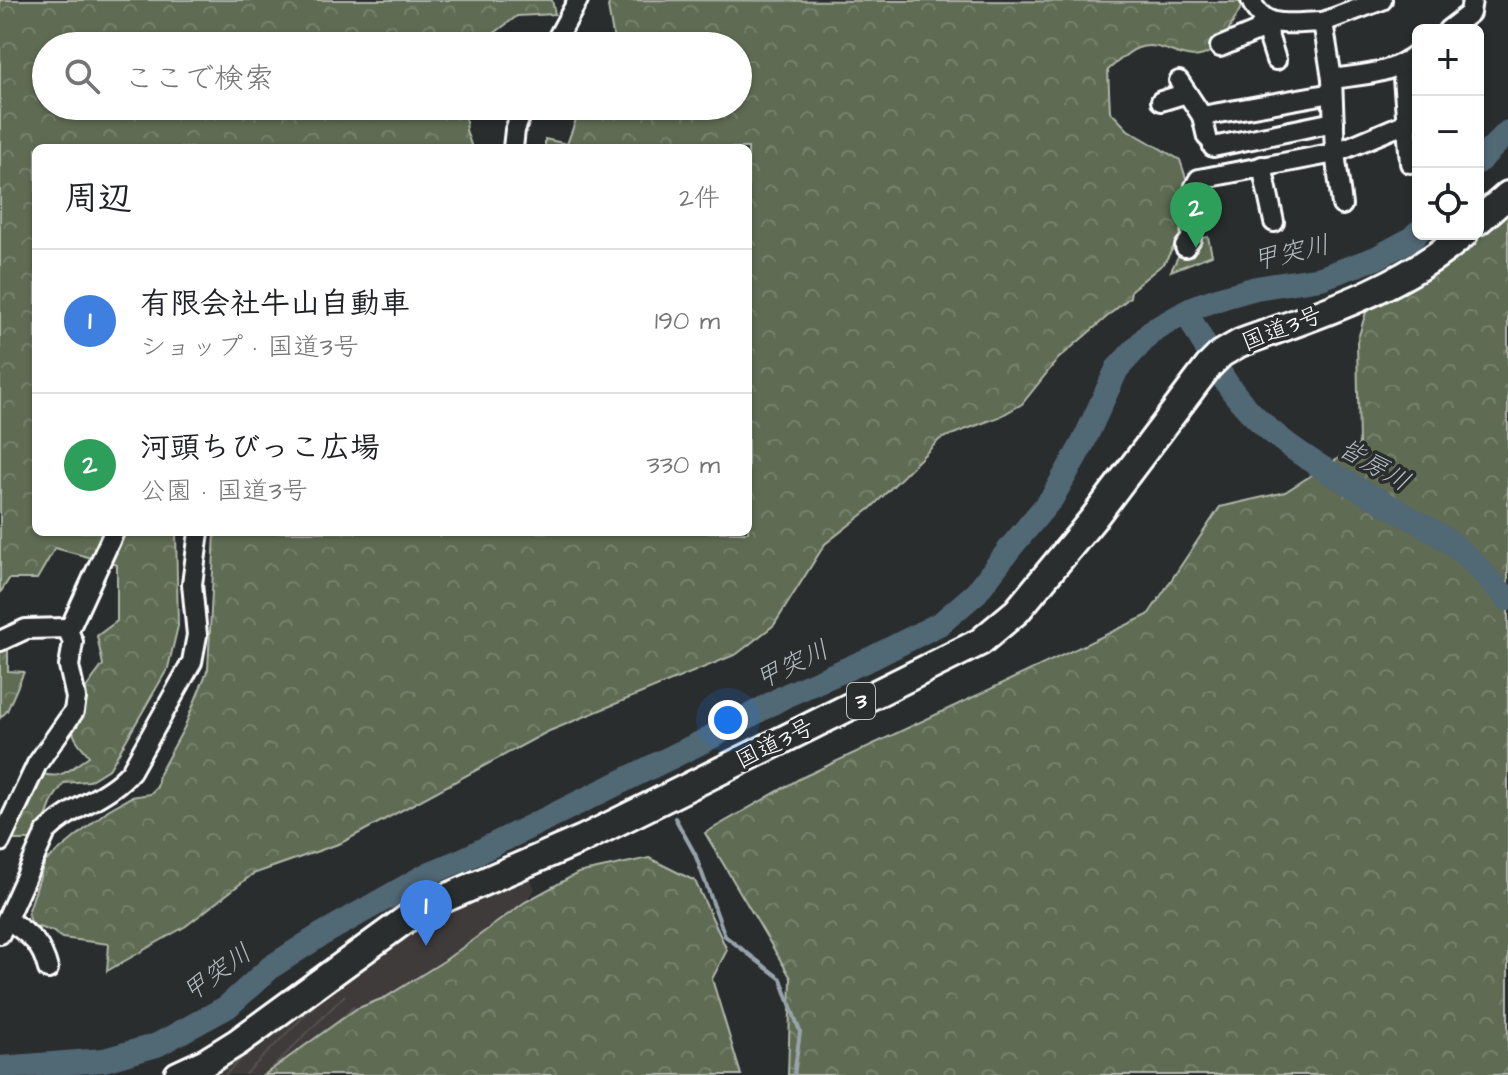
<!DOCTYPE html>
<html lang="ja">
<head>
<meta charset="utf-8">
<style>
  body { margin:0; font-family:"Architects Daughter","Klee One",sans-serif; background:#f6f6f6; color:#202124 }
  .controls { position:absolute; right:24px; top:24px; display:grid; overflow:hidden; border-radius:12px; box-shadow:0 2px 6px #0004 }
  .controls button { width:72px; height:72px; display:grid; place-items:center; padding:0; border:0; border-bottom:2px solid #e0e0e0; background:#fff; color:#202124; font:40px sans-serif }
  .you { position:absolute; left:728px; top:720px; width:28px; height:28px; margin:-20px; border:6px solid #fff; border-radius:50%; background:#1a73e8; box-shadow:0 0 0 12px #1a73e833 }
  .badge { display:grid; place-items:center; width:52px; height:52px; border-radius:50%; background:#84575d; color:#fff; font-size:26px; font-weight:700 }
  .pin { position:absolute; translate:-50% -66px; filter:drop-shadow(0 2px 4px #0008) }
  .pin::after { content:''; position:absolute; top:42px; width:28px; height:24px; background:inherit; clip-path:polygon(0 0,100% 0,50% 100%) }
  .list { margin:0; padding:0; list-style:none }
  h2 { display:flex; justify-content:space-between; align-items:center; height:104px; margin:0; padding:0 32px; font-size:34px }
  h2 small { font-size:26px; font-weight:400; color:#757577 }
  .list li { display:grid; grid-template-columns:52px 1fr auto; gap:24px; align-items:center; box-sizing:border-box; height:144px; padding:0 32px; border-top:2px solid #e0e0e0 }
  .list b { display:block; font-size:30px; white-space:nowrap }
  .list p { margin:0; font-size:26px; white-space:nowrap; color:#757577 }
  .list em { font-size:26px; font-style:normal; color:#757577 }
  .icon { flex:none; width:44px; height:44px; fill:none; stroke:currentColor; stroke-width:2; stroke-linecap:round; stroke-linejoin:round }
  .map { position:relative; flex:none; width:1508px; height:1075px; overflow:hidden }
  .search { position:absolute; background:#fff; box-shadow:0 2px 6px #0004; left:32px; top:32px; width:720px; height:88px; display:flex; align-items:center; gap:20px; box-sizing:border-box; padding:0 28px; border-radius:44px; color:#757577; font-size:30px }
  .panel { position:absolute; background:#fff; box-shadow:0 2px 6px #0004; left:32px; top:144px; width:720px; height:392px; border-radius:12px }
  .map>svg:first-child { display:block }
  .built { fill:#3f3b3a }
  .industrial { fill:url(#industrial-furrows) }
  .forest { fill:url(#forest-crowns); stroke:#afb6a9; stroke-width:2 }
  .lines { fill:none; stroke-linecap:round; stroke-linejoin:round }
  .stream { stroke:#97a4ac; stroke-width:4 }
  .river { stroke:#516775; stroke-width:24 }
  .minor-casing { stroke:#fff; stroke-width:24 }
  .highway-casing { stroke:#fff; stroke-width:32 }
  .minor { stroke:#2a2d2e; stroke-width:18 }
  .highway { stroke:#2a2d2e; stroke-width:26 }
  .labels { text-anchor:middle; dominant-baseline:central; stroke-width:7; stroke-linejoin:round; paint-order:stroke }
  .shield { fill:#2a2d2e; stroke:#bfc0c0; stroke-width:2 }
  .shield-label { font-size:22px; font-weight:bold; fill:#fff }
  .street-label { font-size:24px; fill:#fff; stroke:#2a2d2e }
  .water-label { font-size:26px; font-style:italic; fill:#b1bbc1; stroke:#2a2d2e }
</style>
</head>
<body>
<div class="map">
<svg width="1508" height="1075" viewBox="0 0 1508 1075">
  <defs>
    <pattern id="industrial-furrows" width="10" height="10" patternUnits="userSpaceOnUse" patternTransform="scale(2)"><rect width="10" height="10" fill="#3f3b3a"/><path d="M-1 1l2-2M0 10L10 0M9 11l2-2" fill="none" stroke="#524f4e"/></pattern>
    <pattern id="forest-crowns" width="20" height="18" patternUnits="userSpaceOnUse" patternTransform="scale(2)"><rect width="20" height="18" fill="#5f6c53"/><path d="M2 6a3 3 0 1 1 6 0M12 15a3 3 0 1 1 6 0" fill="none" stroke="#77826d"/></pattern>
  </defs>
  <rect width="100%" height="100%" fill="#2a2d2e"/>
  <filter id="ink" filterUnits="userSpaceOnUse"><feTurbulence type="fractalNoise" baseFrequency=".0125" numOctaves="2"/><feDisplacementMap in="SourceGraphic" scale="16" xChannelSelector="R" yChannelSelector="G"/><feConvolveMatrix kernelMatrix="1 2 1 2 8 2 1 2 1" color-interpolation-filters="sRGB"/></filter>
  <g filter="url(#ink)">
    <path class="built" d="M 528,875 L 535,889 L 525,902 L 444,961 L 386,997 L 356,1009 L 336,983 L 431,914 L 490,894 Z"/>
    <path class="industrial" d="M 336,983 L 356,1009 L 264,1075 L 202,1075 Z"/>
    <g class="forest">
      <path d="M 0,0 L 552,0 L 555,14 L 517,16 L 488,38 L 484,46 L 46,46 L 46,106 L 466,106 L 466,130 L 472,148 L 36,148 L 36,532 L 176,532 L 178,626 L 168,668 L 110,768 L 89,781 L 64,783 L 53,799 L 37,840 L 12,840 L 28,769 C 59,782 63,775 89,756 C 85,750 76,742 74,735 C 67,710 89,683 103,665 L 97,636 L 117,621 L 117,565 L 55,548 L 37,579 L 9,579 L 0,593 Z"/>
      <path d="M 610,0 L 1244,2 C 1237,14 1225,41 1214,49 C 1186,71 1166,38 1138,48 C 1128,51 1117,63 1108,70 L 1110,111 L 1128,130 L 1180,160 L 1191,193 L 1182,233 L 1164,263 L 1131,290 L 1130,297 L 1058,359 L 1022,404 L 999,417 L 940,439 L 871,508 L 825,544 L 774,625 L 737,654 L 547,732 L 341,843 L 253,874 L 186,926 L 107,971 L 109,944 L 62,938 L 52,931 L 31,925 L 28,913 L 45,862 L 108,810 L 131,797 L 150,794 L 157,787 L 159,774 L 184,728 L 208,669 L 215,532 L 436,532 L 439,536 L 448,532 L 748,532 L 748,148 L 545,148 L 545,139 L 567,144 L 581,106 L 738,106 L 738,46 L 615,46 L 608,7 Z"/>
      <path d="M 1508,204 L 1508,1075 L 788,1075 L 791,978 L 705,833 L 801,778 L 1148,615 L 1220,507 L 1285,492 L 1359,445 L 1357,342 L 1370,299 L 1470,234 L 1478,234 L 1478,228 Z"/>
      <path d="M 1208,237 L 1212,255 L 1171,271 L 1186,240 Z"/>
      <path d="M 0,635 L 8,638 L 8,671 L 24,672 L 7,711 L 0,718 Z"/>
      <path d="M 649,858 L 695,881 L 727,950 L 712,979 L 741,1075 L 264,1075 L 356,1009 L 386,997 L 444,961 L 525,902 L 578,873 Z"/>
    </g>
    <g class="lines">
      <path class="stream" d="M 675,818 L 695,854 L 725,936 L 781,979 L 800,1032 L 794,1075"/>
      <g class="river">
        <path d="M 1478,162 L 1508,132"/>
        <path d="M 1186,312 L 1208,351"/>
        <path d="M 1219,371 C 1267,453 1364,487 1441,536 C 1466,551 1487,579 1508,599"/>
        <path d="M 0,1068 L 104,1060 L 157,1045 L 227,1007 L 271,967 L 319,936 L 430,873 L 464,859 L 704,741 L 787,695 L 872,658 L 941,623 L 976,593 L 1011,547 L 1052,498 L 1083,443 L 1117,369 L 1152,331 L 1197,306 L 1224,297 L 1256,288 L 1321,278 L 1376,258 L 1411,239 L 1418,232"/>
      </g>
      <defs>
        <g id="minor">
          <path d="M 1251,0 C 1263,32 1294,22 1323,22 L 1332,79"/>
          <path d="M 1268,22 L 1269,38 L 1276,60"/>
          <path d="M 1323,22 L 1382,0"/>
          <path d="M 1448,30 L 1470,13 L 1472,0"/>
          <path d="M 553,46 L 578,0"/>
          <path d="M 1220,47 L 1258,31 L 1264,19"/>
          <path d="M 1402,66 L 1410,163"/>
          <path d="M 1179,81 L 1202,116"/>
          <path d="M 1161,101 L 1187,93"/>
          <path d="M 1207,137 L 1202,116 L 1332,93"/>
          <path d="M 1213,147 L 1334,122"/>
          <path d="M 513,148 L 515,130 L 524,106"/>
          <path d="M 1262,166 L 1274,222"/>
          <path d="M 1342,205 L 1335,153 L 1418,118"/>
          <path d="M 1185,247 L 1191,239 L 1195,186 L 1199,179 L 1335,153 L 1332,79 C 1365,74 1390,75 1418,53"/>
          <path d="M 69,630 L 114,532"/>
          <path d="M 0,641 L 26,629 L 67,628 L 73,642 L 69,666 L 76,698 L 74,711 L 37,764 L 0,842"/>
          <path d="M 7,919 C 29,935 41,941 48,969"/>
          <path d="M 0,934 L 46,832 C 71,806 107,799 131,771 L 192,662 L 197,635 L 192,584 L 199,532"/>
        </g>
        <g id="highway">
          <path d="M 1478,221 L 1508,195"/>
          <path d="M 178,1075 L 206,1062 L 238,1042 L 420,909 L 583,839 L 980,642 L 1017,611 L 1093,519 L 1208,367 L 1221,354 L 1240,343 C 1317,315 1402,289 1464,234"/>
        </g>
      </defs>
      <use href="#minor" class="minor-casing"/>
      <use href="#highway" class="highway-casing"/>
      <use href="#minor" class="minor"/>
      <use href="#highway" class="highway"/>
    </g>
  </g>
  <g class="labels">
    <rect class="shield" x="847" y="683" width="28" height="36" rx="6"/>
    <g class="shield-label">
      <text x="861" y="701">3</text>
    </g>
    <g class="street-label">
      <text transform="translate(1282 329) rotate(-21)">国道3号</text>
      <text transform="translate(775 744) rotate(-26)">国道3号</text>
    </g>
    <g class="water-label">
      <text transform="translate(1291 253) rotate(-13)">甲突川</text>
      <text transform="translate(1374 465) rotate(30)">皆房川</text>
      <text transform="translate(792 665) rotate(-26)">甲突川</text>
      <text transform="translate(217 973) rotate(-36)">甲突川</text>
    </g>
  </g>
</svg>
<div class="controls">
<button>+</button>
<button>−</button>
<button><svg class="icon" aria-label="locate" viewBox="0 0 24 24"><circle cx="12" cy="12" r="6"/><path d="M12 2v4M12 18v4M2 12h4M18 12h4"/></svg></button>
</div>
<div class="you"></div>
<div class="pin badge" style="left:426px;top:946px;background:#3f7fe0">1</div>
<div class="pin badge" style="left:1196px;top:248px;background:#2e9e5b">2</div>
<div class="search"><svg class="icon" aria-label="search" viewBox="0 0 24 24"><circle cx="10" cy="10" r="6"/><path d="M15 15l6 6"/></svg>ここで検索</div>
<section class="panel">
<h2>周辺<small>2件</small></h2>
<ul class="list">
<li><span class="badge" style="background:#3f7fe0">1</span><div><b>有限会社牛山自動車</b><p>ショップ · 国道3号</p></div><em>190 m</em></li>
<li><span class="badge" style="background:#2e9e5b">2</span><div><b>河頭ちびっこ広場</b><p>公園 · 国道3号</p></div><em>330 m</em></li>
</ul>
</section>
</div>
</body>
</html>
